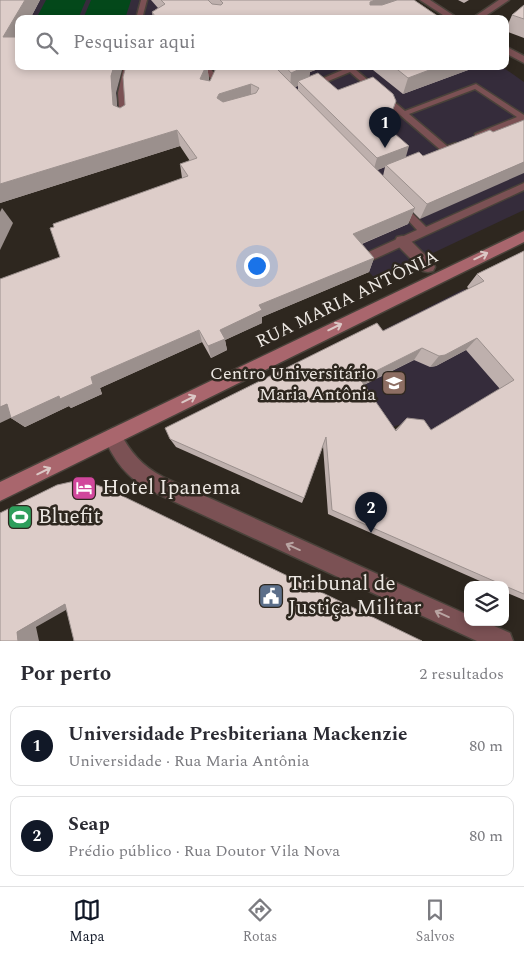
<!DOCTYPE html>
<html lang="pt">
<head>
<meta charset="utf-8">
<style>
  body { margin:0; font-family:Spectral,serif; background:#f7f7f7; color:#2b2b33 }
  .controls { position:absolute; right:15px; bottom:15px; display:grid; overflow:hidden; border-radius:10px; box-shadow:0 2px 8px #0003 }
  .controls button { width:45px; height:45px; display:grid; place-items:center; padding:0; border:0; border-bottom:1px solid #e1e1e2; background:#fff; color:#2b2b33; font:25px sans-serif }
  .you { position:absolute; left:256px; top:265px; width:18px; height:18px; margin:-12px; border:4px solid #fff; border-radius:50%; background:#1a73e8; box-shadow:0 0 0 8px #1a73e833 }
  .badge { display:grid; place-items:center; width:32px; height:32px; border-radius:50%; background:#111827; color:#fff; font-size:16px; font-weight:700 }
  .pin { position:absolute; translate:-50% -41px; filter:drop-shadow(0 1px 2px #0008) }
  .pin::after { content:''; position:absolute; top:26px; width:18px; height:15px; background:inherit; clip-path:polygon(0 0,100% 0,50% 100%) }
  .list { margin:0; padding:0; list-style:none }
  h2 { display:flex; justify-content:space-between; align-items:center; height:65px; margin:0; padding:0 20px; font-size:21px }
  h2 small { font-size:16px; font-weight:400; color:#7c7c81 }
  .list li { display:grid; grid-template-columns:32px 1fr auto; gap:15px; align-items:center; box-sizing:border-box; height:80px; margin:0 10px 10px; padding:0 10px; border:1px solid #e1e1e2; border-radius:10px }
  .list b { display:block; font-size:19px; white-space:nowrap }
  .list p { margin:0; font-size:16px; white-space:nowrap; color:#7c7c81 }
  .list em { font-size:16px; font-style:normal; color:#7c7c81 }
  .icon { flex:none; width:28px; height:28px; fill:none; stroke:currentColor; stroke-width:2; stroke-linecap:round; stroke-linejoin:round }
  .map { position:relative; flex:none; width:524px; height:641px; overflow:hidden }
  .search { position:absolute; background:#fff; box-shadow:0 2px 8px #0003; left:15px; right:15px; top:15px; height:55px; display:flex; align-items:center; gap:12px; box-sizing:border-box; padding:0 18px; border-radius:10px; color:#7c7c81; font-size:19px }
  .sheet { height:245px; background:#fff }
  nav { display:flex; justify-content:space-around; align-items:center; box-sizing:border-box; height:70px; border-top:1px solid #e1e1e2; background:#fff; font-size:14px; color:#7c7c81 }
  nav a { display:grid; justify-items:center; gap:2px }
  nav .on { color:#111827 }
  .map>svg:first-child { display:block }
  .education { fill:#352c3b }
  .green { fill:#03481a }
  .lines { fill:none; stroke-linecap:round; stroke-linejoin:round }
  .lane-casing { stroke:#49423a; stroke-width:3 }
  .street-casing { stroke:#49423a; stroke-width:3 }
  .secondary-casing { stroke:#49423a; stroke-width:3 }
  .lane { fill:#7b5154; fill-rule:evenodd }
  .street { fill:#7b5154; fill-rule:evenodd }
  .secondary { fill:#a9666d; fill-rule:evenodd }
  .wall { fill:#beb0ad; fill-rule:evenodd }
  .shaded-wall { fill:#9b908d }
  .building { fill:#ddcdc9; stroke:#9b908d; fill-rule:evenodd }
  .oneway { stroke:#dbc7c5 }
  .oneway2 { stroke:#b9a4a2 }
  .labels { text-anchor:middle; dominant-baseline:central; stroke-width:5; stroke-linejoin:round; paint-order:stroke }
  .street-label { font-size:18px; fill:#ece7e2; stroke:#2e271f }
  .poi-label { font-size:18px; fill:#ece7e2; stroke:#2e271f; text-anchor:end }
  .near-poi-label { font-size:21px; fill:#ece7e2; stroke:#2e271f; text-anchor:start }
</style>
</head>
<body>
<div class="map">
<svg width="524" height="641" viewBox="0 0 524 641">
  <rect width="100%" height="100%" fill="#2e271f"/>
  <g class="education">
    <path d="M 18,0 L 402,0 L 430,19 L 19,19 L 19,66 L 501,66 L 524,82 L 524,210 L 376,280 L 289,177 L 223,120 L 0,190 L 0,8 Z"/>
    <path d="M 464,289 L 524,353 L 524,375 L 427,435 L 403,424 L 395,426 L 388,431 L 261,392 Z"/>
  </g>
  <g class="green">
    <path d="M 46,0 L 86,0 L 78,19 L 36,19 Z"/>
    <path d="M 91,0 L 131,0 L 125,19 L 83,19 Z"/>
  </g>
  <g class="lines">
    <defs>
      <g id="lane">
        <path d="M 141,0 L 147,0 L 142,19 L 136,19 Z"/>
        <path d="M 124,66 L 132,66 L 126,93 L 128,121 L 124,123 L 120,121 L 118,93 Z"/>
        <path d="M 201,66 L 208,66 L 219,79 L 214,90 L 207,88 L 211,79 Z"/>
        <path d="M 352,66 L 360,66 L 356,70 L 405,111 L 476,84 L 524,115 L 524,120 L 481,138 L 475,138 L 475,134 L 517,117 L 475,89 L 409,114 L 447,146 L 456,143 L 460,146 L 449,152 L 443,152 L 350,72 L 314,87 L 307,85 Z"/>
        <path d="M 524,183 L 524,190 L 370,261 L 366,262 L 361,258 L 362,255 L 417,230 L 398,209 L 398,205 L 404,205 L 426,227 Z"/>
      </g>
      <g id="street">
        <path d="M 420,0 L 430,0 L 459,19 L 449,19 Z"/>
        <path d="M 499,0 L 509,0 L 481,19 L 471,19 Z"/>
        <path d="M 505,46 L 524,56 L 524,63 L 505,53 Z"/>
        <path d="M 402,236 L 407,237 L 433,263 L 435,267 L 433,271 L 428,272 L 423,271 L 397,245 L 395,241 L 397,237 Z"/>
        <path d="M 113,428 L 119,431 C 130,452 142,466 163,477 L 468,615 L 468,622 L 485,622 L 510,633 L 513,641 L 477,641 L 149,490 C 127,477 114,461 104,437 L 107,431 Z"/>
      </g>
      <path id="secondary" d="M 524,231 L 524,242 L 0,501 L 0,482 Z"/>
    </defs>
    <use href="#lane" class="lane-casing"/>
    <use href="#street" class="street-casing"/>
    <use href="#secondary" class="secondary-casing"/>
    <use href="#lane" class="lane"/>
    <use href="#street" class="street"/>
    <use href="#secondary" class="secondary"/>
  </g>
  <g class="wall">
    <path d="M 0,0 L 40,0 L 30,19 L 19,19 L 19,66 L 116,93 L 117,107 L 120,108 L 125,105 L 126,66 L 207,66 L 209,79 L 208,81 L 210,81 L 215,71 L 211,66 L 326,66 L 310,72 L 309,77 L 392,115 L 389,123 L 384,125 L 406,157 L 423,156 L 490,130 L 420,219 L 413,212 L 408,224 L 362,244 L 374,258 L 369,272 L 262,317 L 262,323 L 225,340 L 227,350 L 211,358 L 202,342 L 100,388 L 102,394 L 71,408 L 69,406 L 25,427 L 11,418 L 60,257 L 182,178 L 180,164 L 190,161 L 180,146 L 0,203 ZM 298,86 L 298,91 L 294,87 ZM 385,167 L 383,176 L 377,170 Z"/>
    <path d="M 151,0 L 414,0 L 442,19 L 153,19 L 152,12 L 158,8 Z"/>
    <path d="M 458,0 L 469,0 L 464,3 Z"/>
    <path d="M 524,5 L 524,38 L 505,31 L 512,15 Z"/>
    <path d="M 368,66 L 479,66 L 403,94 Z"/>
    <path d="M 524,251 L 524,600 L 505,592 L 505,585 L 489,585 L 328,514 L 323,446 L 304,498 L 302,503 L 176,447 L 170,439 L 383,331 L 469,289 L 467,287 L 477,274 ZM 466,350 L 500,389 L 431,430 L 407,418 L 395,430 L 364,385 L 414,360 L 430,367 L 436,366 Z"/>
  </g>
  <g class="shaded-wall">
    <path d="M 25,0 L 40,0 L 30,19 L 19,19 L 19,38 L 3,37 Z"/>
    <path d="M 375,0 L 399,0 L 367,17 L 370,2 Z"/>
    <path d="M 114,66 L 123,66 L 116,93 L 118,121 L 113,105 L 111,76 Z"/>
    <path d="M 206,66 L 207,66 L 209,79 L 202,95 L 200,79 Z"/>
    <path d="M 302,66 L 326,66 L 310,72 L 309,81 L 298,81 L 298,86 L 290,89 L 291,73 Z"/>
    <path d="M 440,66 L 479,66 L 403,94 L 408,78 Z"/>
    <path d="M 251,84 L 251,100 L 218,115 L 217,98 L 219,94 Z"/>
    <path d="M 396,101 L 389,123 L 369,129 L 373,115 Z"/>
    <path d="M 177,130 L 180,146 L 0,203 L 0,184 Z"/>
    <path d="M 409,146 L 405,160 L 386,165 L 385,167 L 373,172 L 377,158 Z"/>
    <path d="M 524,162 L 524,173 L 420,219 L 427,204 Z"/>
    <path d="M 2,208 L 13,223 L 0,250 L 0,212 Z"/>
    <path d="M 415,208 L 408,224 L 349,249 L 353,234 Z"/>
    <path d="M 374,258 L 369,272 L 262,317 L 262,323 L 225,340 L 227,350 L 211,358 L 208,346 L 220,330 L 259,305 Z"/>
    <path d="M 199,330 L 202,342 L 100,388 L 102,394 L 71,408 L 69,406 L 25,427 L 11,418 L 91,377 Z"/>
    <path d="M 477,338 L 466,350 L 436,366 L 430,367 L 439,356 Z"/>
    <path d="M 422,348 L 414,360 L 355,389 L 360,379 Z"/>
    <path d="M 7,404 L 21,413 L 0,423 L 0,407 Z"/>
    <path d="M 80,602 L 36,627 L 39,641 L 18,641 L 17,632 L 65,604 Z"/>
  </g>
  <g class="building">
    <path d="M 0,0 L 25,0 L 3,37 L 19,37 L 19,39 L 17,42 L 19,42 L 19,66 L 114,66 L 111,76 L 113,105 L 120,108 L 125,105 L 123,77 L 126,66 L 206,66 L 200,79 L 210,81 L 217,66 L 274,66 L 415,208 L 353,234 L 374,258 L 259,305 L 262,310 L 220,330 L 225,339 L 208,346 L 199,330 L 91,377 L 93,384 L 60,399 L 59,396 L 11,418 L 7,404 L 0,407 L 0,279 L 60,257 L 50,228 L 54,227 L 53,224 L 188,176 L 180,164 L 197,158 L 177,130 L 0,184 ZM 251,84 L 259,88 L 256,93 L 223,102 L 217,98 L 219,94 Z"/>
    <path d="M 161,0 L 208,0 L 212,4 L 221,5 L 223,3 L 220,0 L 375,0 L 370,2 L 370,5 L 382,5 L 397,0 L 414,0 L 442,19 L 157,19 L 152,12 L 165,4 Z"/>
    <path d="M 524,5 L 524,19 L 512,15 Z"/>
    <path d="M 285,66 L 307,66 L 291,73 Z"/>
    <path d="M 393,66 L 440,66 L 408,78 Z"/>
    <path d="M 318,73 L 338,90 L 373,77 L 393,94 L 396,101 L 393,109 L 373,115 L 409,146 L 377,158 L 298,81 Z"/>
    <path d="M 524,120 L 524,162 L 427,204 L 386,165 L 419,152 L 423,156 L 490,130 L 493,132 Z"/>
    <path d="M 524,251 L 524,594 L 505,586 L 505,585 L 503,585 L 332,510 L 326,437 L 304,498 L 170,439 L 165,428 L 377,323 L 383,331 L 484,281 L 477,274 ZM 477,338 L 514,380 L 431,430 L 424,420 L 407,418 L 396,431 L 360,379 L 422,348 L 439,356 L 445,355 Z"/>
    <path d="M 75,481 L 91,483 L 108,489 L 422,641 L 74,641 L 65,604 L 17,632 L 18,641 L 0,641 L 0,513 L 57,485 Z"/>
  </g>
  <defs><path id="oneway-shaft" d="M-6 0H5M1.5-3L5.5 0L1.5 3" fill="none" stroke-width="1.6" stroke-linecap="round" stroke-linejoin="round" transform="scale(1.25)"/></defs>
  <g class="oneway">
    <use href="#oneway-shaft" transform="translate(481 256) rotate(-26)"/>
    <use href="#oneway-shaft" transform="translate(335 327) rotate(-26)"/>
    <use href="#oneway-shaft" transform="translate(189 399) rotate(-26)"/>
    <use href="#oneway-shaft" transform="translate(44 471) rotate(-26)"/>
  </g>
  <g class="oneway2">
    <use href="#oneway-shaft" transform="translate(293 547) rotate(-156)"/>
    <use href="#oneway-shaft" transform="translate(442 614) rotate(-156)"/>
  </g>
  <defs>
    <symbol id="university-square" viewBox="-11 -11 22 22"><rect x="-9" y="-9" width="18" height="18" rx="4" fill="#8d6e63" stroke="#2e271f"/><path d="M0-5L7-2L0 1L-7-2ZM-4 1L0 2.5L4 1V4Q0 6-4 4Z" fill="#fff"/></symbol>
    <symbol id="hotel-square" viewBox="-11 -11 22 22"><rect x="-9" y="-9" width="18" height="18" rx="4" fill="#d1479c" stroke="#2e271f"/><path d="M-6-4.5h1.5V1H6V5H4.5V3h-9V5H-6ZM-4 0a1.8 1.8 0 1 1 3.6 0ZM.5 0V-2.5h3Q6-2.5 6 0Z" fill="#fff"/></symbol>
    <symbol id="stadium-square" viewBox="-11 -11 22 22"><rect x="-9" y="-9" width="18" height="18" rx="4" fill="#2e9e5b" stroke="#2e271f"/><path d="M0-5a6.5 5 0 1 0 0 10a6.5 5 0 1 0 0-10ZM-3.5-1.8h7v3.6h-7Z" fill="#fff"/></symbol>
    <symbol id="civic-square" viewBox="-11 -11 22 22"><rect x="-9" y="-9" width="18" height="18" rx="4" fill="#5c6f8a" stroke="#2e271f"/><path d="M-.6-6.5H3V-4.5H.6V-3L4-1V1h2V6H-6V1h2V-1L-.6-3ZM-1.2 2.5V6h2.4V2.5Z" fill="#fff"/></symbol>
  </defs>
  <g fill-rule="evenodd">
    <use href="#university-square" x="380" y="369" width="28" height="28"/>
    <use href="#hotel-square" x="70" y="474" width="28" height="28"/>
    <use href="#stadium-square" x="6" y="503" width="28" height="28"/>
    <use href="#civic-square" x="257" y="582" width="28" height="28"/>
  </g>
  <g class="labels">
    <g class="street-label">
      <text transform="translate(347 299) rotate(-26)">RUA MARIA ANTÔNIA</text>
    </g>
    <g class="poi-label">
      <text x="376" y="373">Centro Universitário<tspan x="376" dy="21">Maria Antônia</tspan></text>
    </g>
    <g class="near-poi-label">
      <text x="102" y="488">Hotel Ipanema</text>
      <text x="38" y="517">Bluefit</text>
      <text x="288" y="584">Tribunal de<tspan x="288" dy="24">Justiça Militar</tspan></text>
    </g>
  </g>
</svg>
<div class="controls">
<button><svg class="icon" aria-label="layers" viewBox="0 0 24 24"><path d="M12 4l9 5-9 5-9-5zM3 14l9 5 9-5"/></svg></button>
</div>
<div class="you"></div>
<div class="pin badge" style="left:385px;top:148px">1</div>
<div class="pin badge" style="left:371px;top:533px">2</div>
<div class="search"><svg class="icon" aria-label="search" viewBox="0 0 24 24"><circle cx="10" cy="10" r="6"/><path d="M15 15l6 6"/></svg>Pesquisar aqui</div>
</div>
<section class="sheet">
<h2>Por perto<small>2 resultados</small></h2>
<ul class="list">
<li><span class="badge">1</span><div><b>Universidade Presbiteriana Mackenzie</b><p>Universidade · Rua Maria Antônia</p></div><em>80 m</em></li>
<li><span class="badge">2</span><div><b>Seap</b><p>Prédio público · Rua Doutor Vila Nova</p></div><em>80 m</em></li>
</ul>
</section>
<nav>
<a class="on"><svg class="icon" aria-label="map" viewBox="0 0 24 24"><path d="M3 6l6-2 6 2 6-2v14l-6 2-6-2-6 2zM9 4v14M15 6v14"/></svg>Mapa</a>
<a><svg class="icon" aria-label="directions" viewBox="0 0 24 24"><path d="M12 3l9 9-9 9-9-9zM9 14v-3h6M13 9l2 2-2 2"/></svg>Rotas</a>
<a><svg class="icon" aria-label="saved" viewBox="0 0 24 24"><path d="M7 4h10v16l-5-4-5 4z"/></svg>Salvos</a>
</nav>
</body>
</html>
